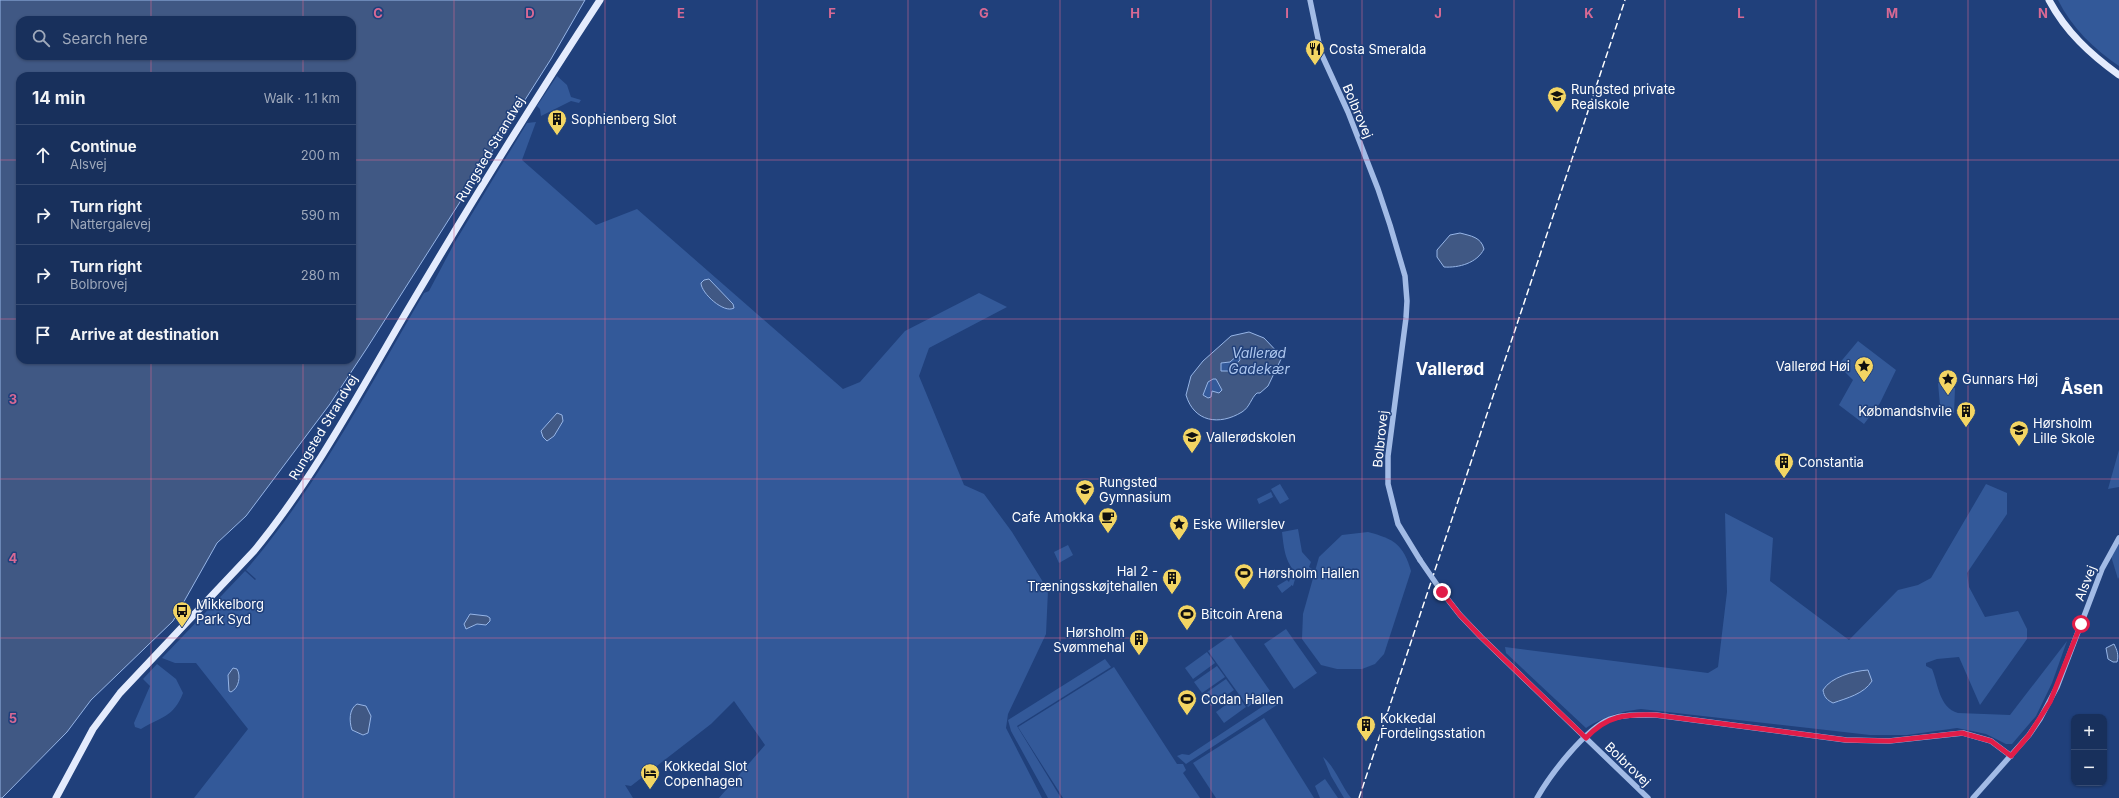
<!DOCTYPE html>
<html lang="en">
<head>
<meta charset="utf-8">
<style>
  body { margin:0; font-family:Inter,sans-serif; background:#253c65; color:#f1f3f6 }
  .controls { position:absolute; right:12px; bottom:12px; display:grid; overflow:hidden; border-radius:8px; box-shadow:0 1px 3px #0004 }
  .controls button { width:36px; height:36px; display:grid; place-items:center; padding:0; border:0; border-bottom:1px solid #364b72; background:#18305c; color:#f1f3f6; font:20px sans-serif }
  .stop { position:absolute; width:12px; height:12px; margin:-9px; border:3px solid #e11d48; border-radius:50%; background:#fff }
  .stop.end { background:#e11d48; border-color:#fff; box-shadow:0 1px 4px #0008 }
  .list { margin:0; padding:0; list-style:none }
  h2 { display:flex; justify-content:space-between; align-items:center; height:52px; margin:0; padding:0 16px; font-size:17px }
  h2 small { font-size:13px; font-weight:400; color:#9fa9bb }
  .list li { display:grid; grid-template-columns:26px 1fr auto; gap:12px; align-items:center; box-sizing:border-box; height:60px; padding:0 16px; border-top:1px solid #364b72 }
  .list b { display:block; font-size:15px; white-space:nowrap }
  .list p { margin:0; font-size:13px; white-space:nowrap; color:#9fa9bb }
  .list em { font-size:13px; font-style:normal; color:#9fa9bb }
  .icon { flex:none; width:22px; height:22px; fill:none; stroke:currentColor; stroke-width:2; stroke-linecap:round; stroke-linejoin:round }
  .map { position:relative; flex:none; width:2119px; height:798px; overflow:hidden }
  .search { position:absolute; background:#18305c; box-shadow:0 1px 3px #0004; left:16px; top:16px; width:340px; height:44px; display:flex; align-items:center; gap:10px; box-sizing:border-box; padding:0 14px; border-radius:12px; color:#9fa9bb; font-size:15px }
  .panel { position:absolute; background:#18305c; box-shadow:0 1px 3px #0004; left:16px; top:72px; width:340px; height:292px; border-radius:12px }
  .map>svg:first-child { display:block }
  .green { fill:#335999 }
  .water { fill:#405884; stroke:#96b5e7; fill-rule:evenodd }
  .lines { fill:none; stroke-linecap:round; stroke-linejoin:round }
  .minor { stroke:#a2bbe6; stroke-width:5.5 }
  .major { stroke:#e3ebfd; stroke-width:7 }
  .rail { stroke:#fff; stroke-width:1.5; stroke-dasharray:7 3; stroke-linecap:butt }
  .minor-bridge { stroke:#a2bbe6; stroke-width:5.5 }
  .route { stroke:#e11d48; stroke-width:5 }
  .grid { fill:none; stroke:#d76994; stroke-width:1; stroke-opacity:0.55 }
  .labels { text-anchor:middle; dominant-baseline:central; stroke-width:3; stroke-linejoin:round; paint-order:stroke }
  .poi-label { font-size:13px; fill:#fff; stroke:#20407b; text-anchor:start }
  .street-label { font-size:13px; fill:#fff; stroke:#20407b }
  .water-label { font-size:14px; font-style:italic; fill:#adc6ee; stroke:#20407b }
  .district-label { font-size:17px; font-weight:bold; fill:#fff; stroke:#20407b }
  .grid-label { font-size:13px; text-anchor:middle; font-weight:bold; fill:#d76994; stroke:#20407b; stroke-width:3; stroke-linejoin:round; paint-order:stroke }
</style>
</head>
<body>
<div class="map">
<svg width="2119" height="798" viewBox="0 0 2119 798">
  <rect width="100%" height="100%" fill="#20407b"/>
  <g class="green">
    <path d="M 2058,0 L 2119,0 L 2119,66 C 2094,49 2072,28 2058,0 Z"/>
    <path d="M 557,76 L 567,85 L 571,97 L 581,100 L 579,103 L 571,101 L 541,116 L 540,109 L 537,106 Z"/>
    <path d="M 536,122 L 522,160 L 596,225 L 637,209 L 843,389 L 860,382 L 905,331 L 979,293 L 1007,307 L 929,348 L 919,376 L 964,485 L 984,494 L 1012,532 L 1048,590 L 1046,634 L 1008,714 L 1006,728 L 1042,798 L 719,798 L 765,745 L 734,701 L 711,724 L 631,786 L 625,785 L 633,798 L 194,798 L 248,729 L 196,663 L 175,663 L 162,658 L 245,571 L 255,580 L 256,579 L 246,570 C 318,486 369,387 424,293 L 429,291 L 455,242 L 527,123 Z"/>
    <path d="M 1858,341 L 1896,370 L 1880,403 L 1864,424 L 1839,405 L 1853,380 L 1838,365 Z"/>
    <path d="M 1239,354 L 1240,360 L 1230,371 L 1221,371 L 1221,363 L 1233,359 Z"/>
    <path d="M 1213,379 L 1216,379 L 1222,390 L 1219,393 L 1212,391 L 1211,397 L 1208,398 L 1203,395 L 1208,382 Z"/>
    <path d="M 1938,383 L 1955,388 L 1954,413 L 1940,405 Z"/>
    <path d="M 2119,450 L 2119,487 L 2108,489 Z"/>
    <path d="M 1280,484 L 1289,499 L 1280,504 L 1271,489 Z"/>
    <path d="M 1986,484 L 2007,493 L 2007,514 L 1967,573 L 1969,587 L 1985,617 L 2018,611 L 2027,629 L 2027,639 L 1980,705 L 1959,657 L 1937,659 L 1926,663 L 1926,666 L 1932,669 C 1938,683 1939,708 1958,713 L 2010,715 L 2067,641 L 2052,683 L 2036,716 L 2012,744 L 2006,744 L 1986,734 L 1957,728 L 1907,735 L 1870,735 L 1641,709 C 1618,712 1606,716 1586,728 L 1506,653 L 1505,647 L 1708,673 L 1718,667 L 1727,592 L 1725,513 L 1773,538 L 1770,581 L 1849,640 L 1898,590 L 1918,585 L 1931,578 Z"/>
    <path d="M 1271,492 L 1273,497 L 1259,504 L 1257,499 Z"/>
    <path d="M 1298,529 L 1302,552 L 1311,562 L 1309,567 L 1312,569 L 1308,575 L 1305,574 L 1300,576 C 1285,565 1284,549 1282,532 Z"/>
    <path d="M 1368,532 C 1394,539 1403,544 1411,571 L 1384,654 L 1375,664 L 1362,669 L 1337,669 L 1321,665 L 1302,639 L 1303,614 L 1319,557 L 1342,535 Z"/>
    <path d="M 2119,543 L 2119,577 L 2118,579 L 2111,556 Z"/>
    <path d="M 1068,545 L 1073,555 L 1059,563 L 1054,552 Z"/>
    <path d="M 1291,576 L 1296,576 L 1293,586 L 1291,585 L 1291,586 L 1282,593 L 1277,586 L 1287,580 L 1289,582 Z"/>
    <path d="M 1286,629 L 1317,673 L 1294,689 L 1264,644 Z"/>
    <path d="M 1231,635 L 1270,691 L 1248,707 L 1208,651 Z"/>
    <path d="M 1207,652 L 1215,663 L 1193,679 L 1185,668 Z"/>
    <path d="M 1105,659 L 1111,667 L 1017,726 L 1061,798 L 1048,798 L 1011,731 L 1008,720 Z"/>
    <path d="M 157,664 L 176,679 L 183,693 C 173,718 162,716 141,729 L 135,727 L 134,723 L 150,686 L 143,679 Z"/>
    <path d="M 1217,666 L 1225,677 L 1202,693 L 1194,682 Z"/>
    <path d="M 1114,667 L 1177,764 L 1183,764 L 1186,770 L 1183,773 L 1200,798 L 1063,798 L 1018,727 Z"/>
    <path d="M 1226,679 L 1234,690 L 1211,706 L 1203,695 Z"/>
    <path d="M 1238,696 L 1246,707 L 1224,723 L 1216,712 Z"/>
    <path d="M 1277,697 L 1280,703 L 1192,760 L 1186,764 L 1177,756 L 1182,754 L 1189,755 Z"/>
    <path d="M 1264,718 L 1314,798 L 1216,798 L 1193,763 Z"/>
    <path d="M 1323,757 C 1335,767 1341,785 1351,798 L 1344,798 L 1331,776 Z"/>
    <path d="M 1325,779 L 1338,798 L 1320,798 L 1315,786 Z"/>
  </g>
  <g class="water">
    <path d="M 0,0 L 585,0 L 551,59 L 367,348 L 330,404 L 246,516 L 217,543 L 173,621 L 91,700 L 67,732 L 2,798 L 0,798 ZM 20,20 L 352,20 L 352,56 L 20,56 ZM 20,76 L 352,76 L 352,360 L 20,360 Z"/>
    <path d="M 1460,233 C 1471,236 1481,237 1484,249 C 1477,263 1459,268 1444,267 L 1437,257 L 1437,250 L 1450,235 Z"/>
    <path d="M 709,279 L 733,304 L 734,308 C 724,314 701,293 701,283 L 704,280 Z"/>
    <path d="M 1249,332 L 1264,338 L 1282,357 L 1268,386 L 1260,393 L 1257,393 C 1251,398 1250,407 1242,412 C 1219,426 1194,422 1186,395 L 1191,376 L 1203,361 L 1231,336 ZM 1239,354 L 1240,360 L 1230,371 L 1221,371 L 1221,363 L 1230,362 ZM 1213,379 L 1216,379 L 1222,390 L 1219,393 L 1212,391 L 1211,397 L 1208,398 L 1203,395 L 1208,382 Z"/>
    <path d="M 557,413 L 562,415 L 563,421 L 554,436 L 547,441 L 543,437 L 541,431 Z"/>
    <path d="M 470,614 L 487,616 L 490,618 L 490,621 L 486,625 L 477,624 L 466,629 L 464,624 Z"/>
    <path d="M 2114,644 C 2117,650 2119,655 2117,662 L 2113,662 L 2108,659 L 2106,648 Z"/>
    <path d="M 233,668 L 237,669 C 241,676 239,688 231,692 L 229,691 L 228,675 Z"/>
    <path d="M 1868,670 L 1872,681 C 1864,694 1847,698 1833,703 C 1827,700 1824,697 1823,690 C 1831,677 1853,671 1868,670 Z"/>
    <path d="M 357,704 L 366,706 L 371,716 L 368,733 L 363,735 L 352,730 C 349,721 349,709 357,704 Z"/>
  </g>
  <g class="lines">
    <g class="minor">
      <path d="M 1310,0 L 1321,53 L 1348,112 L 1378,189 L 1390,225 L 1405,276 L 1407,301 L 1406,318 L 1388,456 L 1388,484 L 1398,524 L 1420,560"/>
      <path d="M 1442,592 L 1460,615 L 1481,637 L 1648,798"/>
      <path d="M 1537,798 C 1550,775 1585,729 1610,719 C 1625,714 1641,715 1656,715 L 1846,740 L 1889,741 L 1963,733 L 1991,741 L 2011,756"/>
      <path d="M 1973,798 L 2029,735 L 2040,719 L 2057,687 L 2102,569 L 2119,538"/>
    </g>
    <g class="major">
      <path d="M 2049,0 C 2066,32 2090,54 2119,75"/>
      <path d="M 56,798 L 93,729 L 120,693 L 254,551 C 314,478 359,393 407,311 C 469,206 533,102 600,0"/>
    </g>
    <path class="rail" d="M 1359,798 L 1625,0"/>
    <path class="minor-bridge" d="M 1420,560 L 1442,592"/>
  </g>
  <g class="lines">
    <path class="route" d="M 1442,592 L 1460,615 L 1481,637 L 1586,738 C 1607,715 1626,714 1656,715 L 1846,740 L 1889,741 L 1962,733 L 1991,741 L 2011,756 L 2029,735 L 2050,702 L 2081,624"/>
  </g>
  <path class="grid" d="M 151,0 L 151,20M 303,0 L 303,20M 454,0 L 454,798M 605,0 L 605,798M 757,0 L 757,798M 908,0 L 908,798M 1060,0 L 1060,798M 1211,0 L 1211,798M 1362,0 L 1362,798M 1514,0 L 1514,798M 1665,0 L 1665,798M 1816,0 L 1816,798M 1968,0 L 1968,798M 151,56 L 151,76M 303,56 L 303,76M 0,160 L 20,160M 352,160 L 2119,160M 0,319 L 20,319M 352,319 L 2119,319M 151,360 L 151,798M 303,360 L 303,798M 0,479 L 2119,479M 0,638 L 2119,638"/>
  <defs>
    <symbol id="restaurant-pin" viewBox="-11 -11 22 30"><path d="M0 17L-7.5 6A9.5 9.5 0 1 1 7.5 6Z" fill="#f3d563" stroke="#20407b"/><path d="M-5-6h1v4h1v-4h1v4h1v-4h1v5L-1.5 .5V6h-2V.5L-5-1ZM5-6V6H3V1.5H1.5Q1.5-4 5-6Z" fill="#111"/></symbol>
    <symbol id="school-pin" viewBox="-11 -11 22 30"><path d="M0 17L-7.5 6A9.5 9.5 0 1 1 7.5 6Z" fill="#f3d563" stroke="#20407b"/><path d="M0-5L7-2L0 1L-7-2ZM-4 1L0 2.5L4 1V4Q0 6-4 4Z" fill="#111"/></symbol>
    <symbol id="building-pin" viewBox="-11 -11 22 30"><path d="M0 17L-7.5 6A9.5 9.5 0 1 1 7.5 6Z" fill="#f3d563" stroke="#20407b"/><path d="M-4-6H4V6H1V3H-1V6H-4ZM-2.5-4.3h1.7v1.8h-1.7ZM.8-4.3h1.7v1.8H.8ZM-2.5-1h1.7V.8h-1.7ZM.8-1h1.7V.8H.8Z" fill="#111"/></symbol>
    <symbol id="sight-pin" viewBox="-11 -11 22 30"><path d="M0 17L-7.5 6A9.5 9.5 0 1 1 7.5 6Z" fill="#f3d563" stroke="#20407b"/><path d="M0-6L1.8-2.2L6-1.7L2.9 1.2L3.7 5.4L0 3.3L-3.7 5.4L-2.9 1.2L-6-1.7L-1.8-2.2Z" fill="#111"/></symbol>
    <symbol id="cafe-pin" viewBox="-11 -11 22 30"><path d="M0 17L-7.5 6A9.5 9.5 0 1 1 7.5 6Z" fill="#f3d563" stroke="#20407b"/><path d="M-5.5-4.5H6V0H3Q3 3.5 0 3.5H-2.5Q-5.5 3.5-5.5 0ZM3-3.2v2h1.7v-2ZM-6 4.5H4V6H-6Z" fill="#111"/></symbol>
    <symbol id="stadium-pin" viewBox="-11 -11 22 30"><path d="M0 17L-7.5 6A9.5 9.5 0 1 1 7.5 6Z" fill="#f3d563" stroke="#20407b"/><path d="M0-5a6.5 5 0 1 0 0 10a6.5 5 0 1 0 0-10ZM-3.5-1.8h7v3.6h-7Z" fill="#111"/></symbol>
    <symbol id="bus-pin" viewBox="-11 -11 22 30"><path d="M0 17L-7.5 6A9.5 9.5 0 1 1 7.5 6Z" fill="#f3d563" stroke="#20407b"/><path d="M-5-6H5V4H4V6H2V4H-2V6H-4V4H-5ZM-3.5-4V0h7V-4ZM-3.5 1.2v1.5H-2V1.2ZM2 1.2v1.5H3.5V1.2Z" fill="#111"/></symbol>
    <symbol id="hotel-pin" viewBox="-11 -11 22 30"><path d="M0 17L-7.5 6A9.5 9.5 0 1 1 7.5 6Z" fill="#f3d563" stroke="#20407b"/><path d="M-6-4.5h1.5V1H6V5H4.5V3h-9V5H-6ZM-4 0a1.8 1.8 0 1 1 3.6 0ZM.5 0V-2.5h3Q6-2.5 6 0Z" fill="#111"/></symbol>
  </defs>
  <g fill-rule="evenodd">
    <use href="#restaurant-pin" x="1304" y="38" width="22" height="30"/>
    <use href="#school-pin" x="1546" y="85" width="22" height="30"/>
    <use href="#building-pin" x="546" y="108" width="22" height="30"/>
    <use href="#sight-pin" x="1853" y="355" width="22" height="30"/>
    <use href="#sight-pin" x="1937" y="368" width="22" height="30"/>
    <use href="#building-pin" x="1955" y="400" width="22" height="30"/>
    <use href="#school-pin" x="2008" y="419" width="22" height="30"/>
    <use href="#school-pin" x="1181" y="426" width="22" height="30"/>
    <use href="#building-pin" x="1773" y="451" width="22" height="30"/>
    <use href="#school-pin" x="1074" y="478" width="22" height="30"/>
    <use href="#cafe-pin" x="1097" y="506" width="22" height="30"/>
    <use href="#sight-pin" x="1168" y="513" width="22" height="30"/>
    <use href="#stadium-pin" x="1233" y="562" width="22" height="30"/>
    <use href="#building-pin" x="1161" y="567" width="22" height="30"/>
    <use href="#bus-pin" x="171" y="600" width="22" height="30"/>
    <use href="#stadium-pin" x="1176" y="603" width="22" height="30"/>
    <use href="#building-pin" x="1128" y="628" width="22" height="30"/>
    <use href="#stadium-pin" x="1176" y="688" width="22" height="30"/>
    <use href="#building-pin" x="1355" y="714" width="22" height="30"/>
    <use href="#hotel-pin" x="639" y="762" width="22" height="30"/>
  </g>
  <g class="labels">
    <g class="poi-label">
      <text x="1329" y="49">Costa Smeralda</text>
      <text x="1571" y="89">Rungsted private<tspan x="1571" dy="15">Realskole</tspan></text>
      <text x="571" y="119">Sophienberg Slot</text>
      <text x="1850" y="366" text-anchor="end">Vallerød Høi</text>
      <text x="1962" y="379">Gunnars Høj</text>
      <text x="1952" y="411" text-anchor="end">Købmandshvile</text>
      <text x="2033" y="423">Hørsholm<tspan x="2033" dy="15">Lille Skole</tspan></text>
      <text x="1206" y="437">Vallerødskolen</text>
      <text x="1798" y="462">Constantia</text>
      <text x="1099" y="482">Rungsted<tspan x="1099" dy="15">Gymnasium</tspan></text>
      <text x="1094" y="517" text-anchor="end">Cafe Amokka</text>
      <text x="1193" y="524">Eske Willerslev</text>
      <text x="1158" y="571" text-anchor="end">Hal 2 -<tspan x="1158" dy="15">Træningsskøjtehallen</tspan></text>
      <text x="1258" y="573">Hørsholm Hallen</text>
      <text x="196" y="604">Mikkelborg<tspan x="196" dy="15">Park Syd</tspan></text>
      <text x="1201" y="614">Bitcoin Arena</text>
      <text x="1125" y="632" text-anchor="end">Hørsholm<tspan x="1125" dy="15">Svømmehal</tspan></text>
      <text x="1201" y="699">Codan Hallen</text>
      <text x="1380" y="718">Kokkedal<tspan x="1380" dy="15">Fordelingsstation</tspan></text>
      <text x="664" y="766">Kokkedal Slot<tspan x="664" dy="15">Copenhagen</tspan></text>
    </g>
    <g class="street-label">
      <text transform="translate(1358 111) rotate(67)">Bolbrovej</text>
      <text transform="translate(490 149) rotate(-59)">Rungsted Strandvej</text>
      <text transform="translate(323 427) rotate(-59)">Rungsted Strandvej</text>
      <text transform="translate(1380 439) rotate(-84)">Bolbrovej</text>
      <text transform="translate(2085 583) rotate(-69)">Alsvej</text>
      <text transform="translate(1628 764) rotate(44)">Bolbrovej</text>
    </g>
    <g class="water-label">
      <text x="1259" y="352">Vallerød<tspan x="1259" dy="16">Gadekær</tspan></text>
    </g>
    <g class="district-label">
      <text x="1450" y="369">Vallerød</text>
      <text x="2082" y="388">Åsen</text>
    </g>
  </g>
  <g class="grid-label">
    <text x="378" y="18">C</text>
    <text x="530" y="18">D</text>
    <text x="681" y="18">E</text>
    <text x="832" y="18">F</text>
    <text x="984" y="18">G</text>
    <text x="1135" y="18">H</text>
    <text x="1287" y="18">I</text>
    <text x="1438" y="18">J</text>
    <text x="1589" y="18">K</text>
    <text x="1741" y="18">L</text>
    <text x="1892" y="18">M</text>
    <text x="2043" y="18">N</text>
    <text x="13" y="404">3</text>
    <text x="13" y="563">4</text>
    <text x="13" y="723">5</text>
  </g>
</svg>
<div class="controls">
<button>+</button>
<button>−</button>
</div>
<div class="stop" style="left:2081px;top:624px"></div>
<div class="stop end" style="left:1442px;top:592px"></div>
<div class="search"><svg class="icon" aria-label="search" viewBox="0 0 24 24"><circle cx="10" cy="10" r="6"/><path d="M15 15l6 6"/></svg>Search here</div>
<section class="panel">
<h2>14 min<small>Walk · 1.1 km</small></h2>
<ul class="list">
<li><svg class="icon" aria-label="ahead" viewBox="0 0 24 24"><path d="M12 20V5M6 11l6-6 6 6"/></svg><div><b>Continue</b><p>Alsvej</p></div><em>200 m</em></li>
<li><svg class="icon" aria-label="right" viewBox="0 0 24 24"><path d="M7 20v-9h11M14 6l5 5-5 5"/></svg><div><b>Turn right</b><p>Nattergalevej</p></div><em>590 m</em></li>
<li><svg class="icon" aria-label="right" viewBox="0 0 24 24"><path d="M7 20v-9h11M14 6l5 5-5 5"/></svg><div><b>Turn right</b><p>Bolbrovej</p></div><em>280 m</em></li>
<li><svg class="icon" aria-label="arrive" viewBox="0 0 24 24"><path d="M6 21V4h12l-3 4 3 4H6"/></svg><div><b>Arrive at destination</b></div></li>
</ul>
</section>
</div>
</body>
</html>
